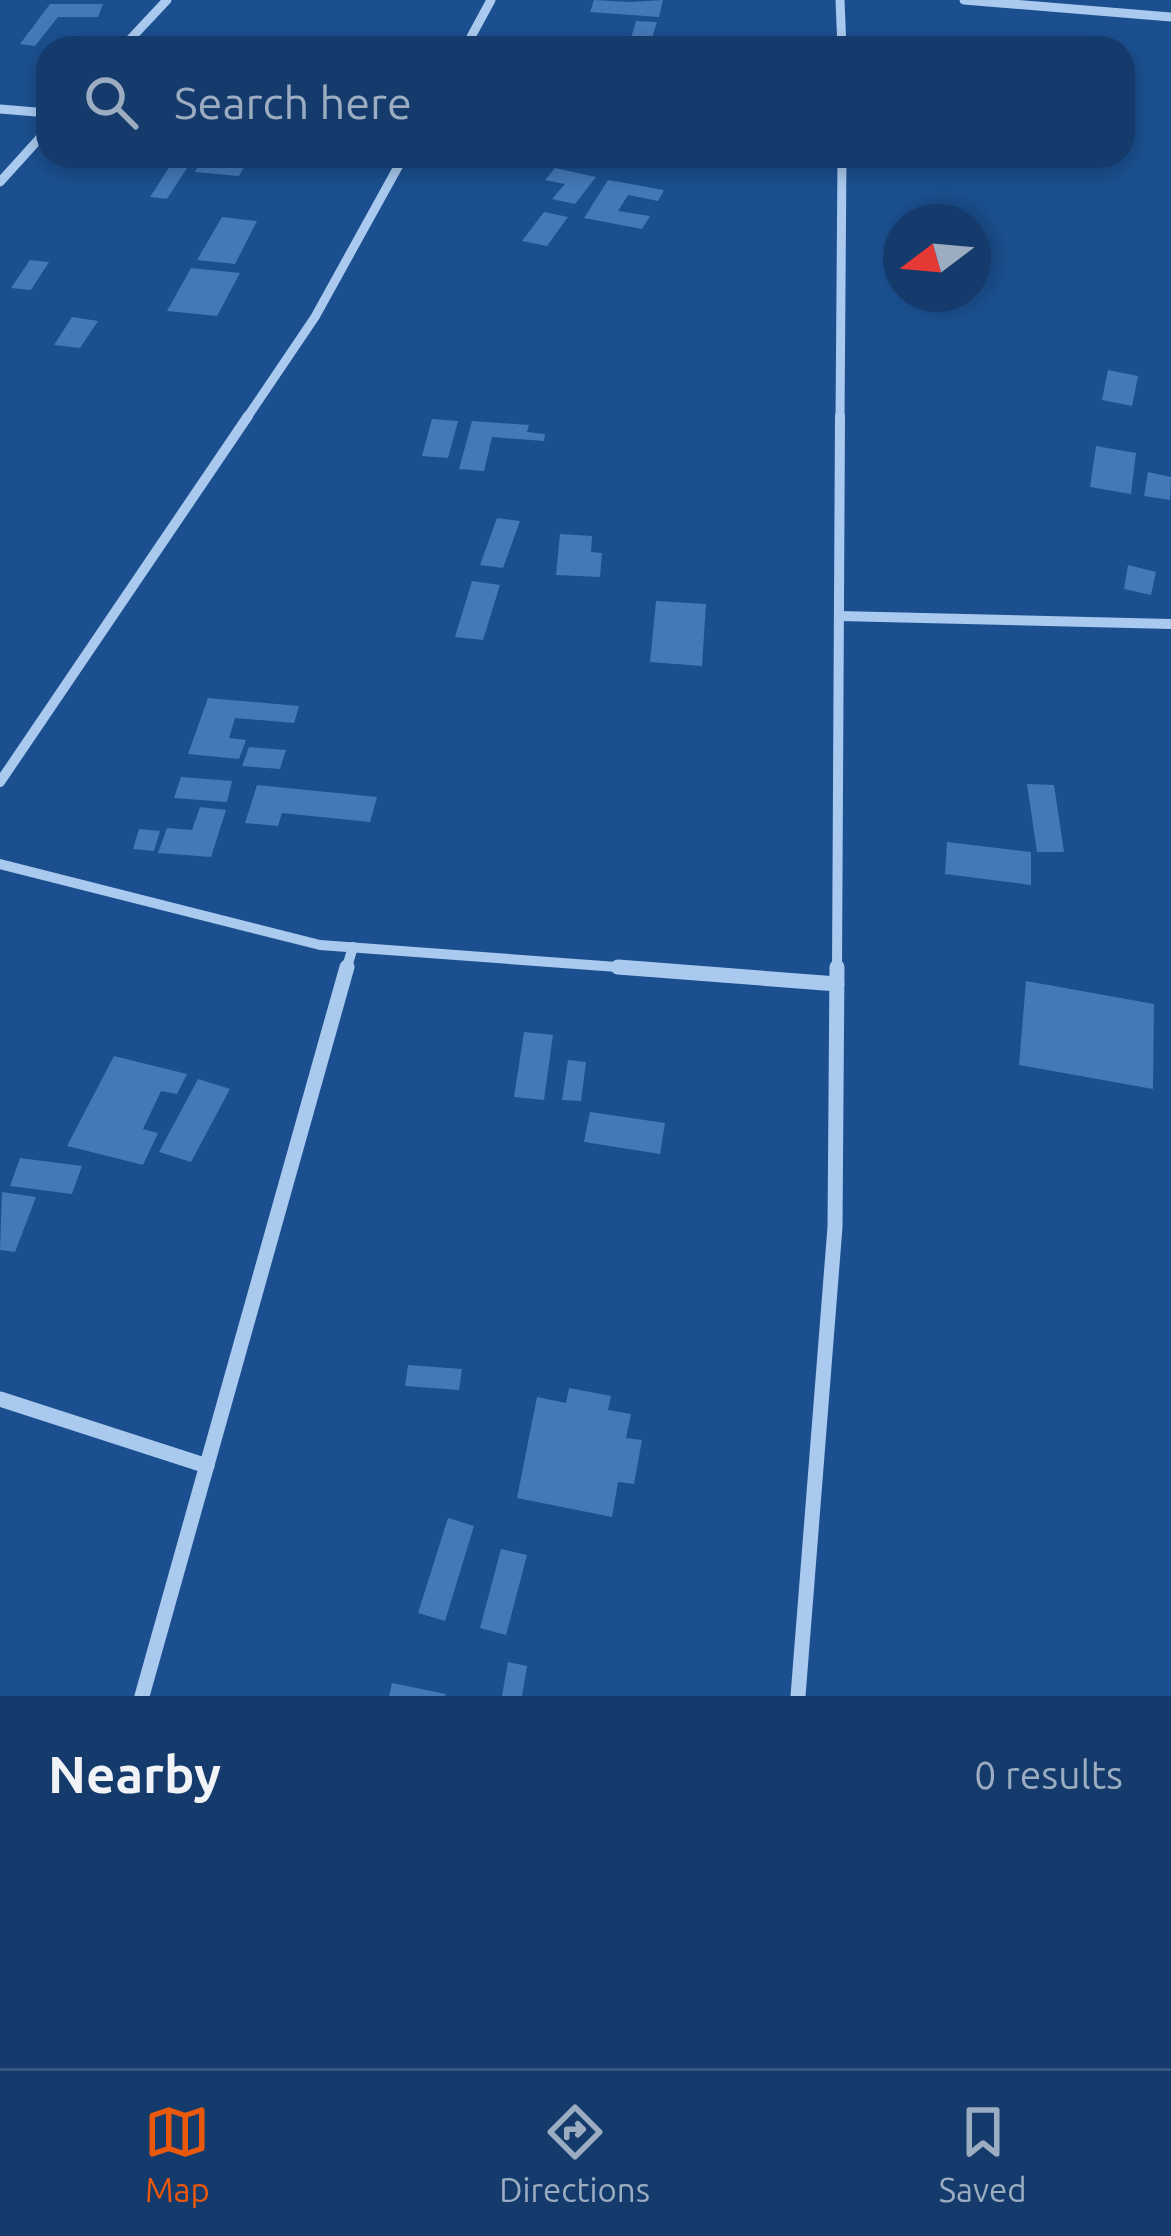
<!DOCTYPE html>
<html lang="en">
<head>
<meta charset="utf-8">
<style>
  body { margin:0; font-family:Ubuntu,sans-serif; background:#1d4271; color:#f1f3f6 }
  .compass { position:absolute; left:883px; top:204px; width:108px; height:108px; border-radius:50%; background:#143b6b; box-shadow:0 6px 18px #0003; rotate:254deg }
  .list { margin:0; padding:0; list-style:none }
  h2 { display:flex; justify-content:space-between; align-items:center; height:156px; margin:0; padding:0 48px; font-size:51px }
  h2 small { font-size:39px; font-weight:400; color:#9dadc1 }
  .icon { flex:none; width:66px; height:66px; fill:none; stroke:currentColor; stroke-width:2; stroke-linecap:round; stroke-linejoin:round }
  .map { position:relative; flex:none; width:1171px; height:1696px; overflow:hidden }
  .search { position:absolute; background:#143b6b; box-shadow:0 6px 18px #0003; left:36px; right:36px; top:36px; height:132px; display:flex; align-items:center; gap:30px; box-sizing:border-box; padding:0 42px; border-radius:36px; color:#9dadc1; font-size:45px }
  .sheet { height:372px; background:#143b6b }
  nav { display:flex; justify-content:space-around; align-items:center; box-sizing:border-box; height:168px; border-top:3px solid #33557e; background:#143b6b; font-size:33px; color:#9dadc1 }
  nav a { display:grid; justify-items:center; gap:6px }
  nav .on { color:#ea580c }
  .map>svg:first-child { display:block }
  .building { fill:#4478b7 }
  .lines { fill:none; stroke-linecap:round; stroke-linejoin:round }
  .minor-far2 { stroke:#a9c9ee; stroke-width:9 }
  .minor-far1 { stroke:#a9c9ee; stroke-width:10 }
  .minor { stroke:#a9c9ee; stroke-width:15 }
</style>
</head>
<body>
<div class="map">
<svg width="1171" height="1696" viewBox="0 0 1171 1696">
  <rect width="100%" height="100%" fill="#1b4f8f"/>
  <g class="building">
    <path d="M 594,0 L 631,2 L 663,0 L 659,17 L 590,12 Z"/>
    <path d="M 50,4 L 103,4 L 98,17 L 58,17 L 35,46 L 20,44 Z"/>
    <path d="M 636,21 L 657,22 L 649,47 L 629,45 Z"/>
    <path d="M 172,163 L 189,165 L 167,199 L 150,197 Z"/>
    <path d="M 200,163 L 244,167 L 239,176 L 195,172 Z"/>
    <path d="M 555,168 L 596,177 L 575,204 L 552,199 L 565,184 L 545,180 Z"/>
    <path d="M 608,180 L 664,190 L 658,201 L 628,195 L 618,211 L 650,216 L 642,229 L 584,218 Z"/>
    <path d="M 544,212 L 568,217 L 547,246 L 522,241 Z"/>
    <path d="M 222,217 L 257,221 L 235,264 L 197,260 Z"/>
    <path d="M 30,260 L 49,262 L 31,290 L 11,288 Z"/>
    <path d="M 191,268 L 240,273 L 217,316 L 167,311 Z"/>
    <path d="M 72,317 L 98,321 L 80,348 L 54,345 Z"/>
    <path d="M 1108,370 L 1138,376 L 1132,406 L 1102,400 Z"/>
    <path d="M 432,419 L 458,421 L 448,458 L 422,456 Z"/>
    <path d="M 472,421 L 529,425 L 527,432 L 545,434 L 544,441 L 492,437 L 484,471 L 459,469 Z"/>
    <path d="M 1096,446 L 1136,453 L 1131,494 L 1090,487 Z"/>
    <path d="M 1148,472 L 1171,477 L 1170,500 L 1144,496 Z"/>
    <path d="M 497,518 L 520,521 L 503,568 L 480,565 Z"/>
    <path d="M 560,534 L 592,536 L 591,552 L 602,553 L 600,577 L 556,575 Z"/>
    <path d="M 1128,565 L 1156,572 L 1151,595 L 1124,589 Z"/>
    <path d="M 472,581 L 500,585 L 483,640 L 455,637 Z"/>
    <path d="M 656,601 L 706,604 L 702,666 L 650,662 Z"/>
    <path d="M 208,698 L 299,706 L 294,723 L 235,718 L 229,738 L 246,740 L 239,759 L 188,754 Z"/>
    <path d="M 249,747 L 286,750 L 280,769 L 242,766 Z"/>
    <path d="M 181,777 L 232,781 L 227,802 L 174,798 Z"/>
    <path d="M 1027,784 L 1054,785 L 1064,852 L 1037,852 Z"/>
    <path d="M 257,785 L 377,797 L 370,822 L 282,813 L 278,826 L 245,823 Z"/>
    <path d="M 200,807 L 226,810 L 211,857 L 158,853 L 167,828 L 192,830 Z"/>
    <path d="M 139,829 L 160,831 L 154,851 L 133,849 Z"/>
    <path d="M 947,842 L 1031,852 L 1031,885 L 945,874 Z"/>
    <path d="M 1026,981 L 1154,1004 L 1153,1089 L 1019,1065 Z"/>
    <path d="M 524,1032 L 553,1035 L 544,1100 L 514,1097 Z"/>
    <path d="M 114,1056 L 187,1074 L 177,1094 L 161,1091 L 143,1129 L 158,1133 L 143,1165 L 67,1146 Z"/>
    <path d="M 568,1060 L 586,1062 L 581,1101 L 562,1100 Z"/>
    <path d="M 198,1079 L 230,1089 L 191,1162 L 159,1152 Z"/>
    <path d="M 590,1112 L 665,1123 L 660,1154 L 584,1142 Z"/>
    <path d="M 20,1158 L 82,1166 L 72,1194 L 10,1186 Z"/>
    <path d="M 2,1192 L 36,1197 L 15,1252 L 0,1250 Z"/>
    <path d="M 408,1365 L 462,1369 L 459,1390 L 405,1386 Z"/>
    <path d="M 569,1388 L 611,1396 L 608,1410 L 631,1414 L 626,1438 L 642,1440 L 634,1484 L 618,1482 L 612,1517 L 517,1498 L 537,1397 L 566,1403 Z"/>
    <path d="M 448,1518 L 474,1526 L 445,1621 L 418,1613 Z"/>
    <path d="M 501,1549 L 527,1555 L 506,1635 L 480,1628 Z"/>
    <path d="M 508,1662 L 527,1666 L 522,1696 L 502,1696 Z"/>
    <path d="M 392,1683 L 446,1694 L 445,1696 L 389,1696 Z"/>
  </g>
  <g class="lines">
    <g class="minor-far2">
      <path d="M 840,0 L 842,48"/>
      <path d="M 964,0 L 1171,17"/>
      <path d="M 122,48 L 167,0"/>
      <path d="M 465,48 L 491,0"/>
      <path d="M 0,109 L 48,113"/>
      <path d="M 0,182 L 48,129"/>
      <path d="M 246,419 L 315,317 L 404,156"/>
      <path d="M 840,419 L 842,156"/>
    </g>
    <g class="minor-far1">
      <path d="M 839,616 L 1171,624"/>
      <path d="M 0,782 L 248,416"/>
      <path d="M 0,864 L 320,945 L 658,970"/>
      <path d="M 346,970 L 353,947"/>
      <path d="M 837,970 L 840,416"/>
    </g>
    <g class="minor">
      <path d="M 618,967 L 837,984"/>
      <path d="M 0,1399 L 207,1466"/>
      <path d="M 142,1696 L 347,967"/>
      <path d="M 798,1696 L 835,1227 L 837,967"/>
    </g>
  </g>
</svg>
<svg class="compass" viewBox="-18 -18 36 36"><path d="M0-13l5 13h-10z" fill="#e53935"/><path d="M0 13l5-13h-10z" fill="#9dadc1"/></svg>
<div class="search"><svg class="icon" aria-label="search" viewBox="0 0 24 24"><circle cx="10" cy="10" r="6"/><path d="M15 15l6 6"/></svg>Search here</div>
</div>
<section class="sheet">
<h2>Nearby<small>0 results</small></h2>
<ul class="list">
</ul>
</section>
<nav>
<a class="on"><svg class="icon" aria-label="map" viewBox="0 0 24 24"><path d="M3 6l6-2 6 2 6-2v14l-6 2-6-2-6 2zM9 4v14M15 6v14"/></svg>Map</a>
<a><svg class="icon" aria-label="directions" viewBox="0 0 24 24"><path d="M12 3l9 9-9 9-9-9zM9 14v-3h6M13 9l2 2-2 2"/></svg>Directions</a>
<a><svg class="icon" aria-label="saved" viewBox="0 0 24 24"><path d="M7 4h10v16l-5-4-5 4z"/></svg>Saved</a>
</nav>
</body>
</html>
